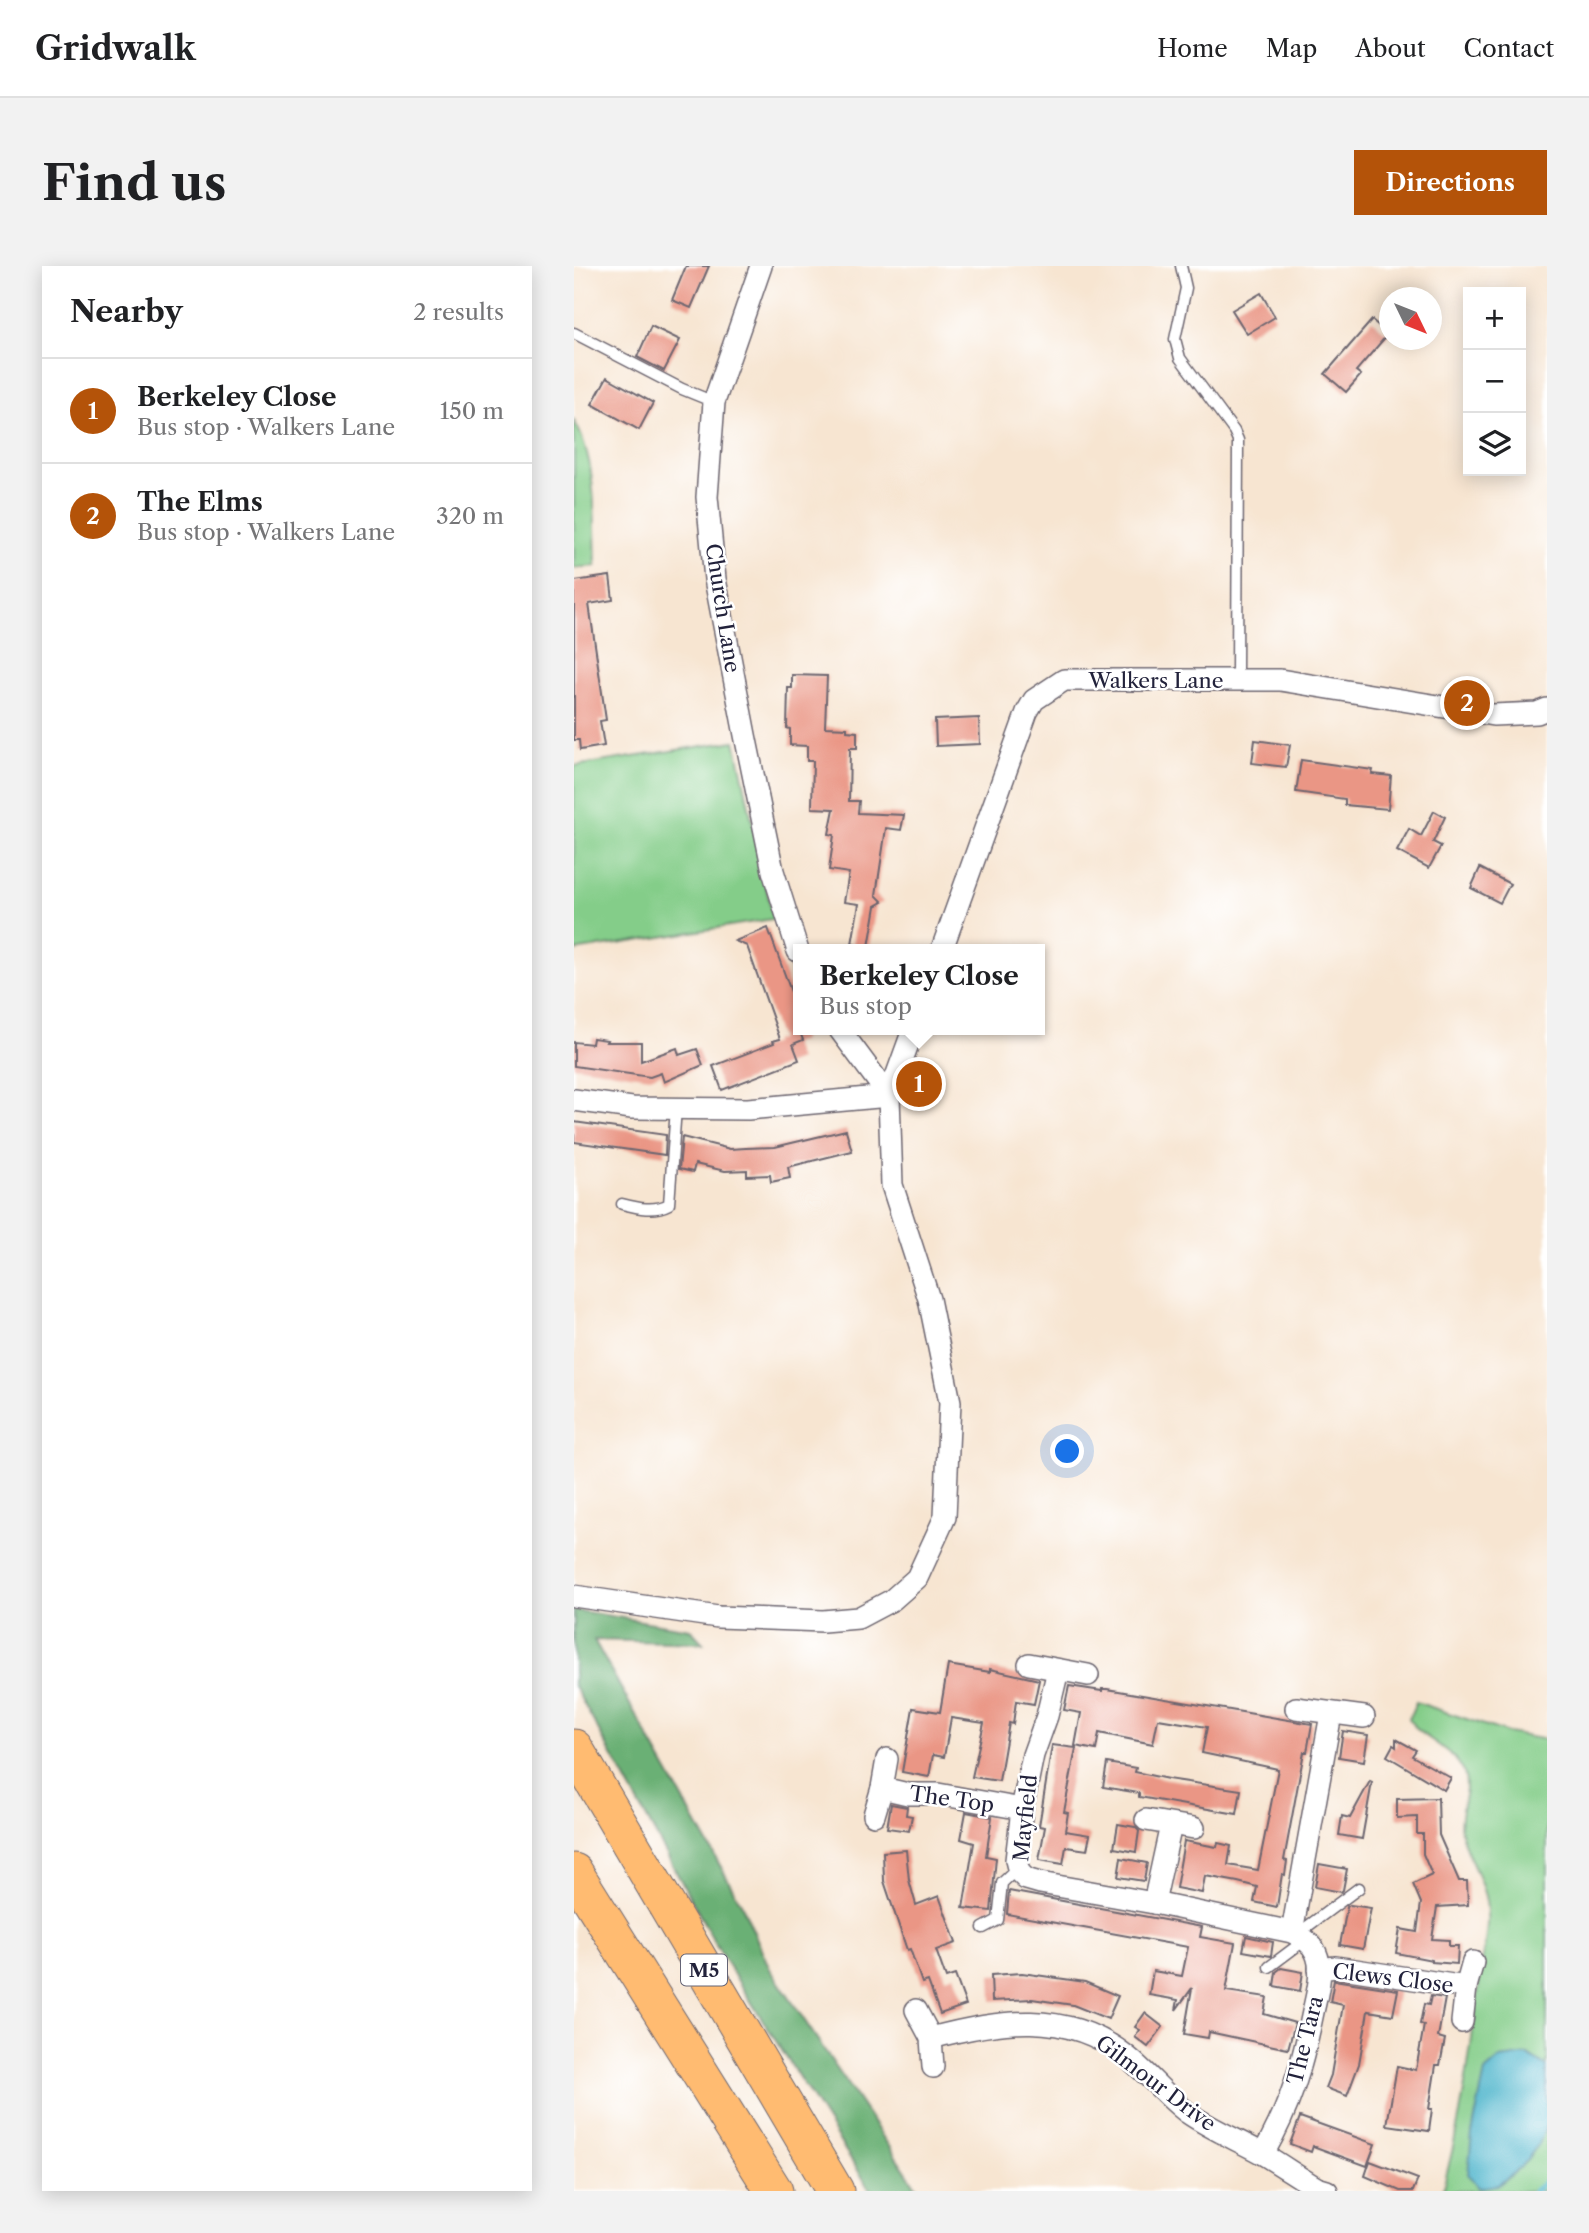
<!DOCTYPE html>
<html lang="en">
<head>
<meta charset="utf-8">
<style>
  body { margin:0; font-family:"Libre Caslon Text",serif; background:#f2f2f2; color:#202124 }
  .controls { position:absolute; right:21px; top:21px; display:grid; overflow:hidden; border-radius:0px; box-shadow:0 4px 18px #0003 }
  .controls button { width:63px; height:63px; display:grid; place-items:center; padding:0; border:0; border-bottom:2px solid #e0e0e0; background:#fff; color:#202124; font:35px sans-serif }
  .compass { position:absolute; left:805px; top:21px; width:63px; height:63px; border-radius:50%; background:#fff; box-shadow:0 4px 18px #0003; rotate:133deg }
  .you { position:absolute; left:494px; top:1186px; width:24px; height:24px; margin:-18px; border:5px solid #fff; border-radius:50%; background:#1a73e8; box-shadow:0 0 0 10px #1a73e833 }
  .badge { display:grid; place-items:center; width:46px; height:46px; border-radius:50%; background:#b45309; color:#fff; font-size:23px; font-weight:700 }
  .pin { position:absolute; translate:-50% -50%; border:4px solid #fff; box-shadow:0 2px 7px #0006 }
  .popup { position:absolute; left:219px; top:678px; width:252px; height:91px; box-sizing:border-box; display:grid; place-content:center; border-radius:0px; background:#fff; filter:drop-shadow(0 2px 5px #0005); font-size:23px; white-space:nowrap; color:#757577 }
  .popup b { font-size:26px; color:#202124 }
  .popup::after { content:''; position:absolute; left:50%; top:100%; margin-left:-14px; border:14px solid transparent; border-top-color:#fff }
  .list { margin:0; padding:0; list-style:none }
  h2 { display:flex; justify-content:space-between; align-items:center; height:91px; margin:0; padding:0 28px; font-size:30px }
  h2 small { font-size:23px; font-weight:400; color:#757577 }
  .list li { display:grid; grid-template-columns:46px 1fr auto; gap:21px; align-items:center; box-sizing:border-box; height:105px; padding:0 28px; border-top:2px solid #e0e0e0 }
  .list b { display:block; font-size:26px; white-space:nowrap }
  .list p { margin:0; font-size:23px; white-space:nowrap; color:#757577 }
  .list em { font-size:23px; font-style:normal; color:#757577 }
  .icon { flex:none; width:38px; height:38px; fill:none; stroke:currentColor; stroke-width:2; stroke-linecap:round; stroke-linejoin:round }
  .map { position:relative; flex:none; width:973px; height:1925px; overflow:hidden; border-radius:0px }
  header { display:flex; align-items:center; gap:42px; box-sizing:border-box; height:98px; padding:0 35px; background:#fff; border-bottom:2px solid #e0e0e0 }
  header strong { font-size:33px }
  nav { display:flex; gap:38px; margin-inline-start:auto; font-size:24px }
  .intro { display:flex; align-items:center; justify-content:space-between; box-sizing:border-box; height:168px; padding:0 42px }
  h1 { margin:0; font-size:49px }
  .button { padding:18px 32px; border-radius:0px; background:#b45309; color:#fff; font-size:24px; font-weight:700 }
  main { display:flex; gap:42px; padding:0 42px }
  aside { flex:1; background:#fff; border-radius:0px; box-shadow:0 4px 18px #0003 }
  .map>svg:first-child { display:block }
  .green { fill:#84cd89; stroke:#537862; stroke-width:2 }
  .forest { fill:#6bb075; stroke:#466958; stroke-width:2 }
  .water { fill:#4cb4cb; stroke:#376b83; stroke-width:2 }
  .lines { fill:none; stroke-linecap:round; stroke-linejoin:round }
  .stream { stroke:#4cb4cb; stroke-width:5 }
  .building { fill:#ea9685 }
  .service-casing { stroke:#6d6670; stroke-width:13 }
  .minor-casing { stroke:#6d6670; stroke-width:24 }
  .motorway-casing { stroke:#6d6670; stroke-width:39 }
  .service { stroke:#fff; stroke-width:10 }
  .minor { stroke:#fff; stroke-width:21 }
  .motorway { stroke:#ffbb71; stroke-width:37 }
  .labels { text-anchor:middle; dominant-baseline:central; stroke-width:5; stroke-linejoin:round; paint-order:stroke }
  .shield { fill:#fff; stroke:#646476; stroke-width:2 }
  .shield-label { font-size:19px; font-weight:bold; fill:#22223b }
  .street-label { font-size:21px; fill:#22223b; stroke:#fff }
</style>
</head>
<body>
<header>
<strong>Gridwalk</strong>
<nav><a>Home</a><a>Map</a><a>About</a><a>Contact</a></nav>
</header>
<div class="intro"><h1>Find us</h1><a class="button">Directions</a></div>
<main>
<aside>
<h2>Nearby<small>2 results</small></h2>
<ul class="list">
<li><span class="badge">1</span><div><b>Berkeley Close</b><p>Bus stop · Walkers Lane</p></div><em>150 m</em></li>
<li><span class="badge">2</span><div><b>The Elms</b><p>Bus stop · Walkers Lane</p></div><em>320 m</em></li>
</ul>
</aside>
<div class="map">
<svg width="973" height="1925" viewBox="0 0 973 1925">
  <rect width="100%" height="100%" fill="#fff"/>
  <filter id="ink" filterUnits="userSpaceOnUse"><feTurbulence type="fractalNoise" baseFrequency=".0143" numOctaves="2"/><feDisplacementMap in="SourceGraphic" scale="14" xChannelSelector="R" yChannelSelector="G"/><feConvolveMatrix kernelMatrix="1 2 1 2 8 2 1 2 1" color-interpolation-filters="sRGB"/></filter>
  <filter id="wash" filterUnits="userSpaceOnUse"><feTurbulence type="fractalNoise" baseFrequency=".00686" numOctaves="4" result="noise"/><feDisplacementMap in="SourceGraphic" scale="28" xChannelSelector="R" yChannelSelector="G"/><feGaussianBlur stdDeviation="1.57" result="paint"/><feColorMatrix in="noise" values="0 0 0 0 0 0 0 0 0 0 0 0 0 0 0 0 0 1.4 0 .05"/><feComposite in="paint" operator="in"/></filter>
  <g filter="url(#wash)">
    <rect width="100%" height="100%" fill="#f7e5d1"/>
    <g class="green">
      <path d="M 0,155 C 24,194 20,256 22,300 L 0,302 Z"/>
      <path d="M 161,475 L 199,653 L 0,685 L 0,500 Z"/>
      <path d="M 842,1436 L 934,1467 L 973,1474 L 973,1801 L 954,1789 L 965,1878 L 973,1857 L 973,1925 L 868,1925 C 888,1855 897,1782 906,1710 C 909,1686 916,1659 912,1635 C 908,1611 891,1589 887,1565 C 883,1545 897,1527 890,1507 C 880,1481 841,1470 835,1452 Z"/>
    </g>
    <path class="forest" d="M 0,1344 L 116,1363 L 129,1377 L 20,1374 L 167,1637 L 196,1703 L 345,1925 L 297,1925 L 150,1693 L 0,1420 Z"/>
    <path class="water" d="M 954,1789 L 973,1801 L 973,1857 L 965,1878 L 945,1903 L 924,1919 L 904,1922 L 894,1908 L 898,1867 L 911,1806 L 926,1793 Z"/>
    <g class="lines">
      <path class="stream" d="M 960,1925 L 973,1914"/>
    </g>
    <g id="blocks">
      <g class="building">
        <path d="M 112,0 L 135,0 L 117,42 L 98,34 Z"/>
        <path d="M 687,27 L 701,51 L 673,68 L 658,44 Z"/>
        <path d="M 798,54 L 814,68 L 782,105 L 787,109 L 772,126 L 751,108 Z"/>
        <path d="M 77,60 L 106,74 L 90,105 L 63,91 Z"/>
        <path d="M 33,111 L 79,137 L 65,164 L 18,138 Z"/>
        <path d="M 36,310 L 39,334 L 15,338 L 32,454 L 26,455 L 30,480 L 6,484 L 5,474 L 0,474 L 0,315 Z"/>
        <path d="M 218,409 L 253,410 L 251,461 L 273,462 L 273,465 L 283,466 L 283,482 L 276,482 L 275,535 L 285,535 L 284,547 L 330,549 L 327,564 L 312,562 L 302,629 L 309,636 L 302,640 L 295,681 L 278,678 L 285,638 L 270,636 L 275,607 L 255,604 L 260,569 L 255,568 L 260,543 L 238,542 L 239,495 L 233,495 L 233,480 L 216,479 L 216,463 L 213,462 L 214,422 L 218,422 Z"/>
        <path d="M 405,452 L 406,478 L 362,480 L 361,454 Z"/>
        <path d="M 681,474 L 716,479 L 712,501 L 678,497 Z"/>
        <path d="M 727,494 L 799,504 L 798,508 L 817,510 L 814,543 L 771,539 L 771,533 L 722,526 Z"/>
        <path d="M 860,545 L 871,551 L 859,576 L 867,580 L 855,602 L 823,585 L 835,563 L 847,570 Z"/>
        <path d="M 906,602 L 936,618 L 926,637 L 897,622 Z"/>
        <path d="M 194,662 L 224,745 L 219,748 L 229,774 L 219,778 L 225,794 L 148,824 L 139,800 L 200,777 L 199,775 L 206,773 L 173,680 L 161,675 Z"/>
        <path d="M 19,772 L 33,774 L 32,776 L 67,776 L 67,795 L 103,782 L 105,789 L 123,783 L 129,799 L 90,816 L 87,807 L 76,811 L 0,800 L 0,776 L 18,778 Z"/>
        <path d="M 0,856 L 92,869 L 91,889 L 0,876 Z"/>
        <path d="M 272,864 L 278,885 L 214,901 L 216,912 L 197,916 L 196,909 L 173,910 L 173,904 L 151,905 L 121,898 L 119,906 L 105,903 L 108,871 L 156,883 L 172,882 L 201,881 Z"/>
        <path d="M 374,1399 L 416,1406 L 416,1403 L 465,1414 L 460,1438 L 442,1435 L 439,1458 L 435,1457 L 425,1515 L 398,1511 L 410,1457 L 377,1452 L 370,1491 L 359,1489 L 355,1511 L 328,1506 L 339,1442 L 366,1446 Z"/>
        <path d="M 495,1420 L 528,1425 L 528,1423 L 533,1423 L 738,1458 L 733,1486 L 730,1486 L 710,1594 L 713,1595 L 711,1609 L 708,1608 L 703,1641 L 680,1636 L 683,1621 L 664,1616 L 631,1610 L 628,1627 L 602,1622 L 610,1575 L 643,1581 L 644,1577 L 657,1580 L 654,1599 L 684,1604 L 704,1503 L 628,1487 L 633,1461 L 584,1453 L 579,1478 L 525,1467 L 522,1484 L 501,1480 L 507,1447 L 490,1444 Z"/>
        <path d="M 769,1465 L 794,1469 L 790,1495 L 765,1491 Z"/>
        <path d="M 822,1473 L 842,1484 L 838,1490 L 877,1512 L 870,1524 L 813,1490 L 819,1479 L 822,1481 Z"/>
        <path d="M 478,1479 L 502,1482 L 490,1546 L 494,1547 L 491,1565 L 516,1569 L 513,1584 L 492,1581 L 489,1598 L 465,1594 L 471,1561 L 465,1560 Z"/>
        <path d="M 533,1497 L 562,1502 L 561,1506 L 594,1513 L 667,1524 L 663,1548 L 565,1531 L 565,1527 L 529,1521 Z"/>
        <path d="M 796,1515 L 798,1516 L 788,1573 L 765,1569 L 768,1550 L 776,1552 Z"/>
        <path d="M 864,1532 L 865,1569 L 885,1615 L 893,1615 L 894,1639 L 863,1641 L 858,1673 L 875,1674 L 875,1680 L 884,1680 L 883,1698 L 858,1696 L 858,1694 L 822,1687 L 826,1663 L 843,1666 L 847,1637 L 839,1618 L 858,1609 L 849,1588 L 849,1568 L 843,1568 L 843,1551 L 823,1552 L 823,1533 Z"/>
        <path d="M 317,1538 L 333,1541 L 332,1549 L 338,1550 L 335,1565 L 313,1562 Z"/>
        <path d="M 392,1546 L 418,1551 L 412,1590 L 422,1592 L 417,1645 L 389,1642 L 400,1577 L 387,1573 Z"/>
        <path d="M 544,1558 L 561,1561 L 565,1565 L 562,1586 L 540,1582 Z"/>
        <path d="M 332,1584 L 335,1614 L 342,1639 L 365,1630 L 382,1677 L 362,1684 L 372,1712 L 381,1709 L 392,1739 L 366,1748 L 354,1715 L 348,1717 L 336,1683 L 333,1684 L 310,1615 L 309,1586 Z"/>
        <path d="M 547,1592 L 573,1597 L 570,1615 L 544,1611 Z"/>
        <path d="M 745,1598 L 773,1603 L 769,1624 L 767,1626 L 741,1621 Z"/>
        <path d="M 435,1625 L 628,1661 L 626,1671 L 661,1677 L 652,1725 L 693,1731 L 690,1748 L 721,1757 L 714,1783 L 635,1766 L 634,1772 L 610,1768 L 618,1722 L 602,1744 L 604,1734 L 575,1729 L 579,1705 L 608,1710 L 614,1681 L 433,1648 Z"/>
        <path d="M 776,1639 L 797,1642 L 789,1683 L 766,1679 L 773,1641 Z"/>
        <path d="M 672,1670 L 699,1676 L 697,1690 L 669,1685 Z"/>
        <path d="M 707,1702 L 729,1706 L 726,1725 L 700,1720 L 702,1706 Z"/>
        <path d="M 448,1707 L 511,1716 L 544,1730 L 534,1753 L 499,1739 L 458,1733 L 418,1735 L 417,1709 Z"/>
        <path d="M 760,1714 L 824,1724 L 819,1749 L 794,1745 L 785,1798 L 773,1830 L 752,1822 L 757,1809 L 769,1739 L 756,1736 Z"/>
        <path d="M 857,1730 L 871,1732 L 864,1771 L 871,1773 L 866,1799 L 862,1799 L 855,1843 L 858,1843 L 855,1865 L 813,1859 L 823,1800 L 842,1804 L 850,1759 L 846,1758 L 850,1738 L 855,1739 Z"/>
        <path d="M 571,1747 L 589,1761 L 574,1781 L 561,1771 L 566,1764 L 561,1761 Z"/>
        <path d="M 726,1851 L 801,1878 L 793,1900 L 739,1880 L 737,1886 L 716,1878 Z"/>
        <path d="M 796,1895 L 844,1913 L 839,1925 L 826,1925 L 791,1910 Z"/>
      </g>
    </g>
  </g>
  <g filter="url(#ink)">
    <use href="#blocks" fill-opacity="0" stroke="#6d6670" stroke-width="2"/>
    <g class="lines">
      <defs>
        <g id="service">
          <path d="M 607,0 L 612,22 L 601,73 L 606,92 L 660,165 L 664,174 L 663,414"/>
          <path d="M 0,67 L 108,123 L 140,136"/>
          <path d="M 48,938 C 64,942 80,946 95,938 L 102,842"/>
          <path d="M 409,1662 L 424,1654 L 428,1617 L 444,1602"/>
          <path d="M 722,1669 L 785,1622"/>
          <path d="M 695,1701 L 731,1674"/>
        </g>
        <g id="minor">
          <path d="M 187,0 L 140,136 L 133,231 L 141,313 L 171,469 L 199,605 L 224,685"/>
          <path d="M 368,683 L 453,446 L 460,434 L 490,414 L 706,414 L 919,449 L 963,447 L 973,443"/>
          <path d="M 266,764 L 315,830"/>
          <path d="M 0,834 L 58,842 L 174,843 L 315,830"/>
          <path d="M 0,1330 L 144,1351 L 249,1355 L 284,1352 L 318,1334 L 343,1312 L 371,1251 L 376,1136 L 355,1033 L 318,919 L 315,830 L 339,764"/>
          <path d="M 455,1398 L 514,1409"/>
          <path d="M 484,1404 L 473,1450 L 459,1489 L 448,1543 L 442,1594 L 445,1606 L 452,1613 L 466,1617 L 580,1637 L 718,1666 C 728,1671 737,1676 742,1687 C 750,1705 743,1727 739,1746 C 728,1800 717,1839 689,1888"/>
          <path d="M 722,1442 L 790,1451"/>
          <path d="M 308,1522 L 334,1528 L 364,1528 L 448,1543"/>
          <path d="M 300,1549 L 308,1522 L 313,1493"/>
          <path d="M 572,1554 L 620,1562"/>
          <path d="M 580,1637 L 597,1559"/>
          <path d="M 718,1666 L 757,1448"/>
          <path d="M 745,1703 L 762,1701 L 892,1721"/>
          <path d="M 342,1744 L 357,1772 L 359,1801"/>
          <path d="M 888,1756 L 892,1721 L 899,1696"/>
          <path d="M 357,1772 C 424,1754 492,1743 551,1789 C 573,1806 591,1830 614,1847 C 637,1863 664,1874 689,1888 C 707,1899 725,1911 743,1922 L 753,1925"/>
        </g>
        <g id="motorway">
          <path d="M 0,1482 L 261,1925"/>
          <path d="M 0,1606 L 200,1925"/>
        </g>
      </defs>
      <use href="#service" class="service-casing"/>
      <use href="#minor" class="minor-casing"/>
      <use href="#motorway" class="motorway-casing"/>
      <use href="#service" class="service"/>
      <use href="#minor" class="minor"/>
      <use href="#motorway" class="motorway"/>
    </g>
  </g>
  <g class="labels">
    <rect class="shield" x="107" y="1688.5" width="46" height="31" rx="5"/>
    <g class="shield-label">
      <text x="130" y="1704">M5</text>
    </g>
    <g class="street-label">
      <text transform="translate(149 342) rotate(81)">Church Lane</text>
      <text x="582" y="414">Walkers Lane</text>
      <text transform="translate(378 1533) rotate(8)">The Top</text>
      <text transform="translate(451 1552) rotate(-84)">Mayfield</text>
      <text transform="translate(819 1712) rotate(7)">Clews Close</text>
      <text transform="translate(731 1774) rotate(-76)">The Tara</text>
      <text transform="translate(582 1817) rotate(37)">Gilmour Drive</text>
    </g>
  </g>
</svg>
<div class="controls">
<button>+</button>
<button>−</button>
<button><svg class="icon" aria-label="layers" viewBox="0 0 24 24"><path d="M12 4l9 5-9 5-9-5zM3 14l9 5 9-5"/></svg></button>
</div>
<svg class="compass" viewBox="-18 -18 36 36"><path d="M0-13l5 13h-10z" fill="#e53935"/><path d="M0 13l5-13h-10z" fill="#757577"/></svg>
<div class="you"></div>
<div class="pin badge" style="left:345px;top:818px">1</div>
<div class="popup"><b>Berkeley Close</b>Bus stop</div>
<div class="pin badge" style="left:893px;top:437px">2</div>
</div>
</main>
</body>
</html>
